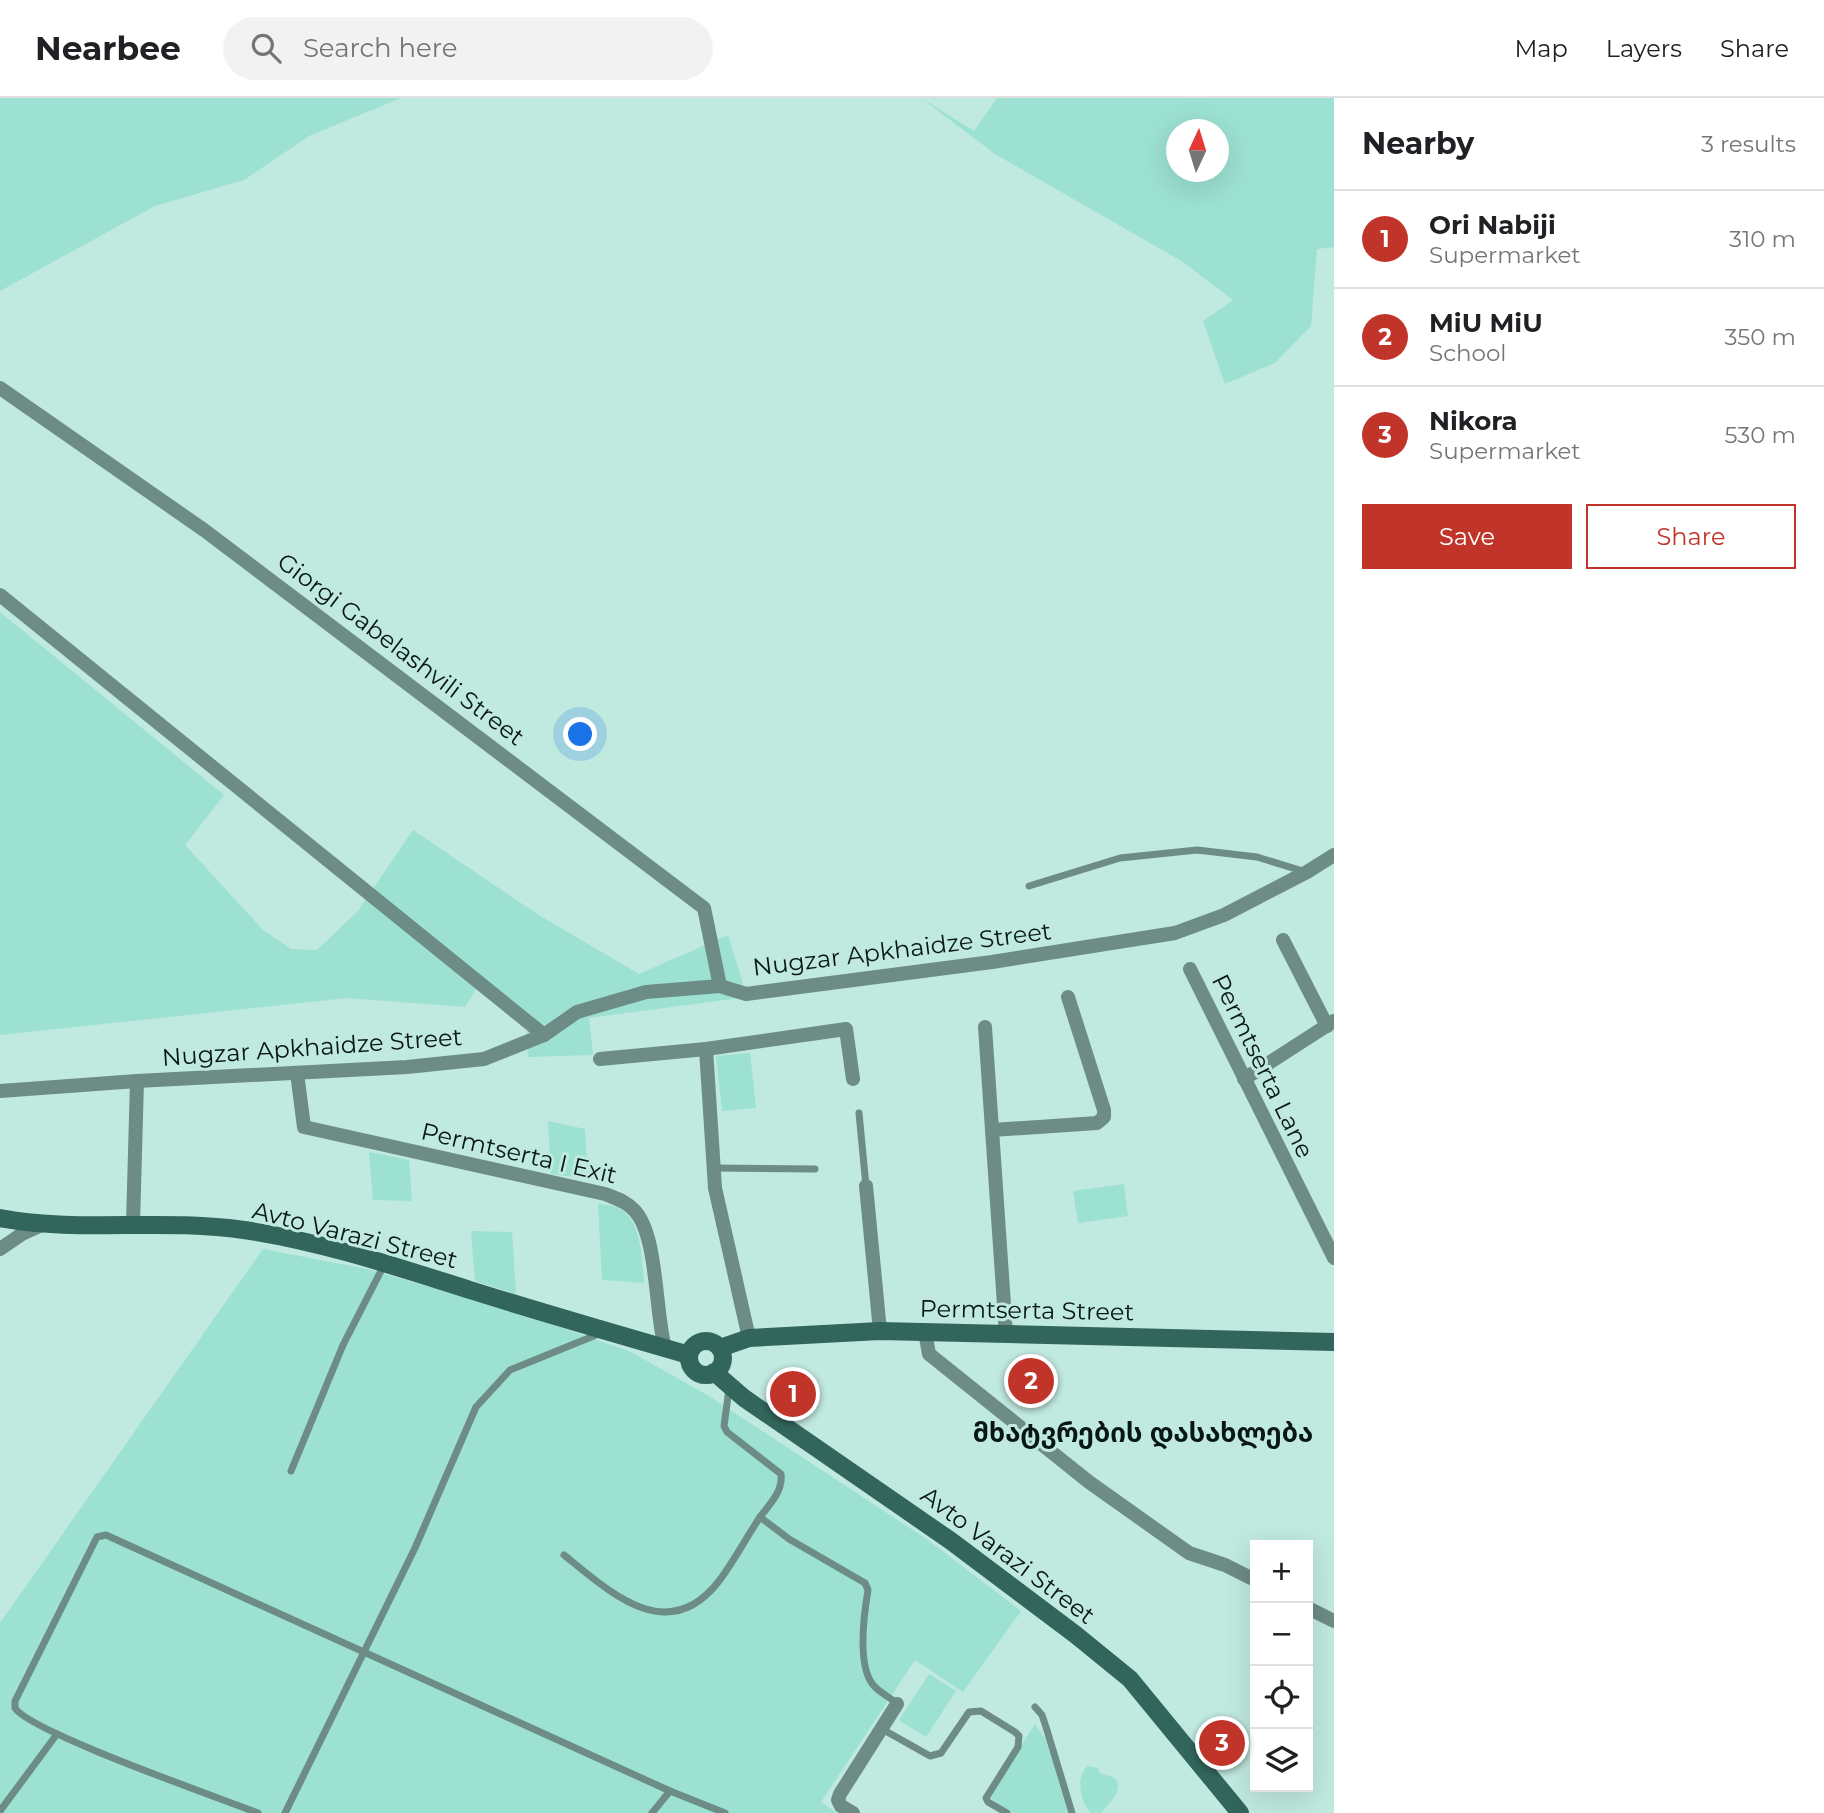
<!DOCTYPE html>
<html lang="en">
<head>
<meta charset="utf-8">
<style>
  body { margin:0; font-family:Montserrat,"Noto Sans Georgian",sans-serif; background:#f2f2f2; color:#202124 }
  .controls { position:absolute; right:21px; bottom:21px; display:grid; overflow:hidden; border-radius:0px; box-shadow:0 7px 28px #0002 }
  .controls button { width:63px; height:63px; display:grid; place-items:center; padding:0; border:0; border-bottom:2px solid #e0e0e0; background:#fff; color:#202124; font:35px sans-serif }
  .compass { position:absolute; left:1166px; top:21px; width:63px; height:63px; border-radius:50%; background:#fff; box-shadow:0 7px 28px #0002; rotate:4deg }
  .you { position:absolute; left:581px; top:637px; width:24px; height:24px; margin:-18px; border:5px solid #fff; border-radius:50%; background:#1a73e8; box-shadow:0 0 0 10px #1a73e833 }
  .badge { display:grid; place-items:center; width:46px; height:46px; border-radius:50%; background:#c13429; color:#fff; font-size:23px; font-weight:700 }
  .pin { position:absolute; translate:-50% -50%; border:4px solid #fff; box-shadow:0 2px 7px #0006 }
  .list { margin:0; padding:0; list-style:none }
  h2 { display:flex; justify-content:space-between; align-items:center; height:91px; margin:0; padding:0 28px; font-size:30px }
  h2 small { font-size:23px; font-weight:400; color:#757577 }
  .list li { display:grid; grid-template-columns:46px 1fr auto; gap:21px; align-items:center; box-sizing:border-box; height:98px; padding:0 28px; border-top:2px solid #e0e0e0 }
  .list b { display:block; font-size:26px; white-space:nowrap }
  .list p { margin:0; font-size:23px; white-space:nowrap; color:#757577 }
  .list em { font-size:23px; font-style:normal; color:#757577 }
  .actions { display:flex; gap:14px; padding:21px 28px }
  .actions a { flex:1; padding:16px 0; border:2px solid #c13429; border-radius:0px; text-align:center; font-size:24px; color:#c13429 }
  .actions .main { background:#c13429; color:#fff }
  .icon { flex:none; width:38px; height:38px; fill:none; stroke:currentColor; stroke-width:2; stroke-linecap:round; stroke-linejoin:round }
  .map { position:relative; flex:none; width:1334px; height:1715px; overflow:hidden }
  header { display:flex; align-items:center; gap:42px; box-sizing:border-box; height:98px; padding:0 35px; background:#fff; border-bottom:2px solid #e0e0e0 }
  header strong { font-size:33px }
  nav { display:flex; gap:38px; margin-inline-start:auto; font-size:24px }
  .search { width:490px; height:63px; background:#f2f2f2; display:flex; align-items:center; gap:18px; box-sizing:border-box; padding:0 24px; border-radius:38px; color:#757577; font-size:26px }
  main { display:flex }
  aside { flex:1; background:#fff }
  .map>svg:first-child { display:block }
  .green { fill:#9ce1d2; fill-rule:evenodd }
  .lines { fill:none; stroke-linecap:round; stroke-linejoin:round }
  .lane { stroke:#6c8c85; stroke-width:7 }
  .street { stroke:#6c8c85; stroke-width:14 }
  .secondary { stroke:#32655b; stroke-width:18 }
  .labels { text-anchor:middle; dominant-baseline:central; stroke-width:6; stroke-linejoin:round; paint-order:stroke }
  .street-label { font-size:24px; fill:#081714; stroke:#c0e9df }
  .neighbourhood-label { font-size:26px; font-weight:bold; fill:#081714; stroke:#c0e9df }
</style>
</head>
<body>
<header>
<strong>Nearbee</strong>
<div class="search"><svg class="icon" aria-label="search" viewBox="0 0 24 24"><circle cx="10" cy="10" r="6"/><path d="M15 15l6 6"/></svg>Search here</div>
<nav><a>Map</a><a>Layers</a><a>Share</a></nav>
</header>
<main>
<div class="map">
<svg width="1334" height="1715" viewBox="0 0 1334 1715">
  <rect width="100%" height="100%" fill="#c0e9df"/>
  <g class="green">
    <path d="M 0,0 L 401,0 L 309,38 L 244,82 L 155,108 L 0,193 Z"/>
    <path d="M 921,0 L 974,33 L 997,0 L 1334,0 L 1334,149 L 1317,151 L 1311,228 L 1275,265 L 1225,286 L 1203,223 L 1233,202 L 1183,164 L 995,56 ZM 1176,32 L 1218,32 L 1218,74 L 1176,74 Z"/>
    <path d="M 0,514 L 224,697 L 185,747 L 263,832 L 291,851 L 317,852 L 358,813 L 413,732 L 537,816 L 639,876 L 728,837 L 747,899 L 589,920 L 593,957 L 528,959 L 527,933 L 533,918 L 479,886 L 465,909 L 347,900 L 0,937 Z"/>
    <path d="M 750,955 L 756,1010 L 722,1013 L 716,958 Z"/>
    <path d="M 548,1023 L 585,1031 L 588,1081 L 551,1076 Z"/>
    <path d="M 369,1054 L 409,1062 L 412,1103 L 373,1102 Z"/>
    <path d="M 1124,1086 L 1128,1118 L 1078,1125 L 1073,1093 Z"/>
    <path d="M 598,1106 C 605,1107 615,1107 620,1111 C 642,1123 642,1163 644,1185 L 602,1182 Z"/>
    <path d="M 471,1133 L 512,1134 L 516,1196 L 475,1183 Z"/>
    <path d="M 263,1151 L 367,1171 L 520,1215 L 631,1254 L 709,1298 L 928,1442 L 1021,1513 L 963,1594 L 915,1562 L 821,1704 L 837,1715 L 0,1715 L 0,1525 Z"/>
    <path d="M 929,1576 L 956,1593 L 926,1639 L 899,1622 Z"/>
    <path d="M 1035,1626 L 1046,1642 L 1068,1715 L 1013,1715 L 988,1699 Z"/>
    <path d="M 1088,1668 L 1098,1670 L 1100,1675 C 1104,1677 1108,1677 1112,1679 C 1128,1687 1108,1707 1101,1715 L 1091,1715 C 1080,1704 1075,1678 1088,1668 Z"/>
  </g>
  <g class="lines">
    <g class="lane">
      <path d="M 1029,788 L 1120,760 L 1197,752 L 1257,759 L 1306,774"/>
      <path d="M 859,1015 L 866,1088"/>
      <path d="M 714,1070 L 815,1071"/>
      <path d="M 729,1291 L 724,1328 L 727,1334 L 781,1376 C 783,1393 770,1406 760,1419 L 789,1441 L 865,1485 L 868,1492 C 864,1516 856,1570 875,1589 C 881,1595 890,1600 897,1605"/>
      <path d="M 291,1373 L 343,1247 L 384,1167"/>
      <path d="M 564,1457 C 611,1495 668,1549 719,1483 C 734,1463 746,1440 760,1419"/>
      <path d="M 1035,1609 L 1042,1617 L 1046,1629 L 1072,1715"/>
      <path d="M 882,1631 L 930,1658 L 941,1655 L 969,1614 L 981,1613 L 1015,1634 L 1019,1638 L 1018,1649 L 986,1700 L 988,1704 L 1007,1715"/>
      <path d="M 0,1713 L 57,1636"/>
      <path d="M 258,1715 C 220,1700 30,1634 15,1610 L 15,1603 L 97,1439 L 106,1437 L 670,1693 L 725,1715"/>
      <path d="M 285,1715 L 415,1450 L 476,1309 L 510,1272 L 601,1235"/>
      <path d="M 652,1715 L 670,1693"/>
    </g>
    <g class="street">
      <path d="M 0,290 L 204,432 L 704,810 L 720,888"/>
      <path d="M 0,497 L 544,937"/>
      <path d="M 1283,842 L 1327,928"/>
      <path d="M 1190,871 L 1334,1160"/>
      <path d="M 985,929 L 1006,1236"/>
      <path d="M 706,951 L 715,1090 L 749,1240"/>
      <path d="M 600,961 L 706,951 L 846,931 L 853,981"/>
      <path d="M 297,975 L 304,1029 L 605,1096 C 615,1100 626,1103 634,1112 C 658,1136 655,1215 665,1250"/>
      <path d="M 1244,981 L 1334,923"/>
      <path d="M 0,993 L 137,983 L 407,969 L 484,961 L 544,937 L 577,914 L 646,894 L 720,888 L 746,896 L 992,864 L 1175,835 L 1224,817 L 1307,774 L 1334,757"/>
      <path d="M 992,1032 L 1097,1025 L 1104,1019 L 1104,1012 L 1068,899"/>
      <path d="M 866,1088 L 880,1233"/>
      <path d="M 133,1126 L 137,983"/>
      <path d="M 0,1151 L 22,1136 L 44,1126"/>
      <path d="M 925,1234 L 929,1256 L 1089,1384 L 1189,1455 L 1225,1467 L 1255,1482"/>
      <path d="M 1308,1510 L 1334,1523"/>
      <path d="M 853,1715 L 841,1708 L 838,1702 L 840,1696 L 897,1606"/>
    </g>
    <g class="secondary">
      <path d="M 0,1120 C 80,1135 163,1120 244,1132 C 320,1143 397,1169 470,1192 C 543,1215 616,1236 689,1257"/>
      <circle cx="706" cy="1260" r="17"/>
      <path d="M 720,1250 L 749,1240 L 880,1233 L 1334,1244"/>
      <path d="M 714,1274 L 744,1300 L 951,1443 L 1076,1537 L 1130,1581 L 1240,1715"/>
    </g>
  </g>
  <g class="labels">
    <g class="street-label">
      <text transform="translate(401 551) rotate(37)">Giorgi Gabelashvili Street</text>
      <text transform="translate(902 851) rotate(-7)">Nugzar Apkhaidze Street</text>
      <text transform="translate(312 949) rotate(-4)">Nugzar Apkhaidze Street</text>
      <text transform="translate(1263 968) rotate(64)">Permtserta Lane</text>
      <text transform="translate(519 1055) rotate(13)">Permtserta I Exit</text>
      <text transform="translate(355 1137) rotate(14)">Avto Varazi Street</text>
      <text transform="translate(1027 1212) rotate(1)">Permtserta Street</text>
      <text transform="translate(1008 1457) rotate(37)">Avto Varazi Street</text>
    </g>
    <g class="neighbourhood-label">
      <text x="1143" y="1335">მხატვრების დასახლება</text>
    </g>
  </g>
</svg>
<div class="controls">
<button>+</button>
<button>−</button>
<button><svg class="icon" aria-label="locate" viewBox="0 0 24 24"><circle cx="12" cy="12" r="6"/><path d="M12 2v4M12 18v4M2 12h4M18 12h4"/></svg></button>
<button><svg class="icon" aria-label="layers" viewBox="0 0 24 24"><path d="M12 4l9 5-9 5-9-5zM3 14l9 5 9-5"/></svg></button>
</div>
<svg class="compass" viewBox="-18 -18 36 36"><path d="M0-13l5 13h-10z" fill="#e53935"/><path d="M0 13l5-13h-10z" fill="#757577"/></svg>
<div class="you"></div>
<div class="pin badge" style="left:793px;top:1296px">1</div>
<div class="pin badge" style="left:1031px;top:1283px">2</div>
<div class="pin badge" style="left:1222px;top:1645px">3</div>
</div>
<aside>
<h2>Nearby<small>3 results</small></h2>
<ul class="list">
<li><span class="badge">1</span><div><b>Ori Nabiji</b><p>Supermarket</p></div><em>310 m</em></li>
<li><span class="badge">2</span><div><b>MiU MiU</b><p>School</p></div><em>350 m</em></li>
<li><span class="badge">3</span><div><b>Nikora</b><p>Supermarket</p></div><em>530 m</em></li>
</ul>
<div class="actions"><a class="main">Save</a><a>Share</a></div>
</aside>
</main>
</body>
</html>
